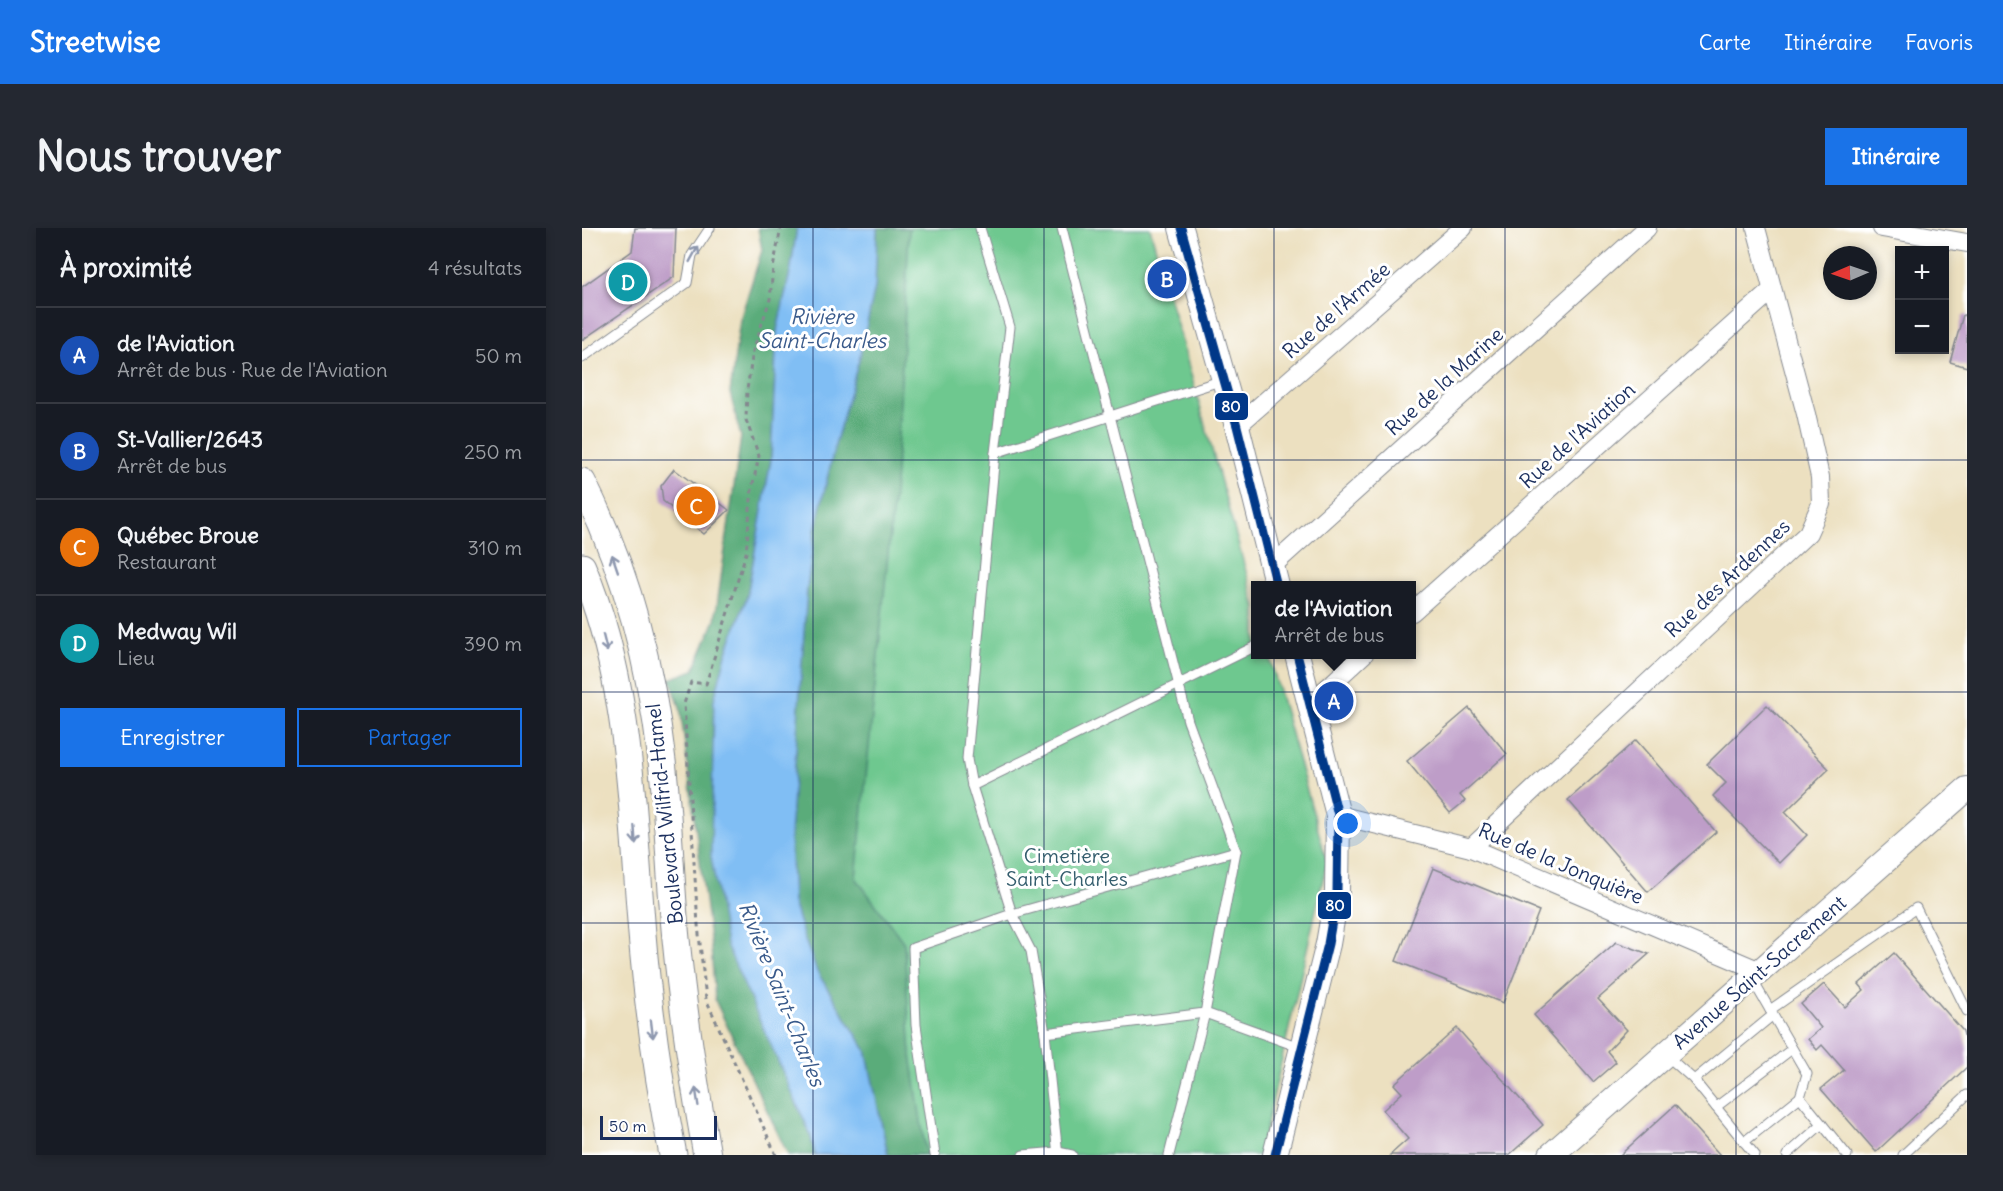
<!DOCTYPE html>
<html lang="fr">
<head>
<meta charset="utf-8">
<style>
  body { margin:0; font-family:Delius,sans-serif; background:#242831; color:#f1f3f6 }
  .controls { position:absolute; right:18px; top:18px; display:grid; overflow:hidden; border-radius:0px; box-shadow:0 3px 9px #0003 }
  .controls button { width:54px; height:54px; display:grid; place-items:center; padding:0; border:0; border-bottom:2px solid #363941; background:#171b24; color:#f1f3f6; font:30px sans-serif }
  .compass { position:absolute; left:1241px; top:18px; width:54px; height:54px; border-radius:50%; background:#171b24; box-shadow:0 3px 9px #0003; rotate:268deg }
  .scale { position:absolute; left:18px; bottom:15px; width:117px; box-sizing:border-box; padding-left:6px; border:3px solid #1b2f5e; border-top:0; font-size:16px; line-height:21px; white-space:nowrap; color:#1b2f5e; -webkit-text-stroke:4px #fff; paint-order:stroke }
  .you { position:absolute; left:766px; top:596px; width:21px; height:21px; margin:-15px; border:4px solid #fff; border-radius:50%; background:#1a73e8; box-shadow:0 0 0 9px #1a73e833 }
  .badge { display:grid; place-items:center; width:39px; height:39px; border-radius:50%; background:#1a73e8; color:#fff; font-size:20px; font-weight:700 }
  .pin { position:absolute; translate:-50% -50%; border:3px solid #fff; box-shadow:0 2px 6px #0006 }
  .popup { position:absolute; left:669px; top:353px; width:165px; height:78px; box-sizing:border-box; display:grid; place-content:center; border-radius:0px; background:#171b24; filter:drop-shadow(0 2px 4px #0005); font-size:20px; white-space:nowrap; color:#9ea1a6 }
  .popup b { font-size:22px; color:#f1f3f6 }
  .popup::after { content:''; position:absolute; left:50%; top:100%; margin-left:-12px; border:12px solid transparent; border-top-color:#171b24 }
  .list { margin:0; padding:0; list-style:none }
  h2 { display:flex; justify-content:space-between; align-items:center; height:78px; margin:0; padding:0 24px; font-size:26px }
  h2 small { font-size:20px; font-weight:400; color:#9ea1a6 }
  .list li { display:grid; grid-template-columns:39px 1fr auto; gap:18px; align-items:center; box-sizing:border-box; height:96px; padding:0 24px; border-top:2px solid #363941 }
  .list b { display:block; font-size:22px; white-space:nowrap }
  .list p { margin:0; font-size:20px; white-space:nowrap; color:#9ea1a6 }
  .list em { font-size:20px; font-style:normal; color:#9ea1a6 }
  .actions { display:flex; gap:12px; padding:18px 24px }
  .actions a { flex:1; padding:14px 0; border:2px solid #1a73e8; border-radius:0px; text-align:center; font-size:21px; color:#1a73e8 }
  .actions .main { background:#1a73e8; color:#fff }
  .map { position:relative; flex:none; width:1385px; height:927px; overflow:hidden; border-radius:0px }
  header { display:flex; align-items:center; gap:36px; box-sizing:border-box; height:84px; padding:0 30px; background:#1a73e8; color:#fff }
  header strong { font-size:28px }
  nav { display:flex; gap:33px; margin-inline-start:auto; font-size:21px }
  .intro { display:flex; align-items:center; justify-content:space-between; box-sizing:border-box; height:144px; padding:0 36px }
  h1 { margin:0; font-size:42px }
  .button { padding:15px 27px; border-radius:0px; background:#1a73e8; color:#fff; font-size:21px; font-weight:700 }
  main { display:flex; gap:36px; padding:0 36px }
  aside { flex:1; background:#171b24; border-radius:0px; box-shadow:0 3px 9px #0003 }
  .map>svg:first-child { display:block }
  .green { fill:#6ec88f; stroke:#447c76; stroke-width:1.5 }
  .forest { fill:#5aac7a; stroke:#3a6e6c; stroke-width:1.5 }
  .water { fill:#80bef4; stroke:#4e76a9; stroke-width:1.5 }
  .building { fill:#be9dc8 }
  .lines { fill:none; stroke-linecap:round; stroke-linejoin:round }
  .lane-casing { stroke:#84888f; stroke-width:11 }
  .street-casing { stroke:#84888f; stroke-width:20 }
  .secondary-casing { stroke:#84888f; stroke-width:26 }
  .primary-casing { stroke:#84888f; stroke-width:29 }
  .path { stroke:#84888f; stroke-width:3; stroke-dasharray:4.5 4.5; stroke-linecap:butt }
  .lane { stroke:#fff; stroke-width:9 }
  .street { stroke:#fff; stroke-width:18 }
  .secondary { stroke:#fff; stroke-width:24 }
  .primary { stroke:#fff; stroke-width:27 }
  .bus-1-casing { stroke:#fff; stroke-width:14 }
  .bus-1 { stroke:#013888; stroke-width:9 }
  .oneway { stroke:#8d97ae }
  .grid { fill:none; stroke:#1b2f5e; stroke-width:1.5; stroke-opacity:0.55 }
  .labels { text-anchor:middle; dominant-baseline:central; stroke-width:6; stroke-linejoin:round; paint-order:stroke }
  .street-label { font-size:20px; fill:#1b2f5e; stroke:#fff }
  .park-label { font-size:20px; fill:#345d6d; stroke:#fff }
  .water-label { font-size:21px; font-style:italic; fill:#395a8b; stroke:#fff }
  .line-badge { stroke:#fff; stroke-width:2 }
  .badge-label { font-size:16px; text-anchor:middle; font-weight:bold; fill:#fff }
</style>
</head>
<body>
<header>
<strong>Streetwise</strong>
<nav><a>Carte</a><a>Itinéraire</a><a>Favoris</a></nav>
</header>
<div class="intro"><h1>Nous trouver</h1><a class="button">Itinéraire</a></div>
<main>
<aside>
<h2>À proximité<small>4 résultats</small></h2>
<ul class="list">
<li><span class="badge" style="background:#1a4fb4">A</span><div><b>de l'Aviation</b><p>Arrêt de bus · Rue de l'Aviation</p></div><em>50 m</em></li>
<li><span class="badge" style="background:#1a4fb4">B</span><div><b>St-Vallier/2643</b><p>Arrêt de bus</p></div><em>250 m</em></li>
<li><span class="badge" style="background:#e8710a">C</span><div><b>Québec Broue</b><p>Restaurant</p></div><em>310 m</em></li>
<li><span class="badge" style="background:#0f9aa8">D</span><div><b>Medway Wil</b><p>Lieu</p></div><em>390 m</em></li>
</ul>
<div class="actions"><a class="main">Enregistrer</a><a>Partager</a></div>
</aside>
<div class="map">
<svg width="1385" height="927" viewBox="0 0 1385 927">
  <rect width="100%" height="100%" fill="#fff"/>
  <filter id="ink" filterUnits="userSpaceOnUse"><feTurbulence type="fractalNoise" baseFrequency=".0167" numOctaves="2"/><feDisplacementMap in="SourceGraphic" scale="12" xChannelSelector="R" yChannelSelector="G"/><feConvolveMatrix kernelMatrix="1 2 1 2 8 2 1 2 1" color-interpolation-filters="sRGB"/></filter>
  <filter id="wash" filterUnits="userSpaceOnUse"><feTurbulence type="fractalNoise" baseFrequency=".008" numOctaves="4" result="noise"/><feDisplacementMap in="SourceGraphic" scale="24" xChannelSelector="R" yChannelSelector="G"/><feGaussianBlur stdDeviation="1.35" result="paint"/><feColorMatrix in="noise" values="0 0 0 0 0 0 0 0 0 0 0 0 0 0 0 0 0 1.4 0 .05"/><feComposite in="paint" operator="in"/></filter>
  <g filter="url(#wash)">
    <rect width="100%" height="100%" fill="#ece0c0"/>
    <path class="green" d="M 295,0 L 568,0 L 674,379 L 674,426 L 687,427 L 745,634 L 678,927 L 306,927 L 302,903 L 262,788 Z"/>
    <g class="forest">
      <path d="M 176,0 L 215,0 L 209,40 L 195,103 L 189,232 L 165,369 L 144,427 L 132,472 L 131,509 L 155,740 L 228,905 L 233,927 L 206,927 L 133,772 L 129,719 L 98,479 L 88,451 L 112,442 L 133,392 L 159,209 L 148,165 L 158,92 L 180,22 Z"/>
      <path d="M 295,0 L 327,0 L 326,25 L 314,245 L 274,650 L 322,715 L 329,827 L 344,927 L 306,927 L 284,822 L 235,744 L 221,707 L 211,674 L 208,608 L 225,360 L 233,302 L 254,213 L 277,132 L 293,59 Z"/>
    </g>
    <path class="water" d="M 215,0 L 295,0 L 293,59 L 277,132 L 254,213 L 233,302 L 225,360 L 208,608 L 211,674 L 221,707 L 235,744 L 284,822 L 306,927 L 233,927 L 228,905 L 144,716 L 129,628 L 132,472 L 144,427 L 165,369 L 189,232 L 195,103 L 209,40 Z"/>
    <g id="blocks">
      <g class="building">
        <path d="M 53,0 L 94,0 L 92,49 L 0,112 L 0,59 L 50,23 Z"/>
        <path d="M 1381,87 L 1385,87 L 1385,139 L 1368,134 Z"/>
        <path d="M 92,241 L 147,282 L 122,306 L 81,273 L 79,258 Z"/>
        <path d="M 1185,477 L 1247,541 L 1203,584 L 1225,607 L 1197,635 L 1131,568 L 1144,555 L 1125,536 Z"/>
        <path d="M 887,480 L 925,526 L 878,567 L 883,573 L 868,585 L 825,533 Z"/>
        <path d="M 1054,512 L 1134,604 L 1066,664 L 986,572 Z"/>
        <path d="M 851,640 L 957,683 L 921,775 L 814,733 Z"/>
        <path d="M 1034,714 L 1067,726 L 1016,771 L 1045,802 L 1025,823 L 1034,834 L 1011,854 L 952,787 Z"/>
        <path d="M 1312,725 L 1381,803 L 1385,820 L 1385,839 L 1294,924 L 1239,861 L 1262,842 L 1240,817 L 1235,822 L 1226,811 L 1239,800 L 1219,776 L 1242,756 L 1263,779 L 1282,762 L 1277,756 Z"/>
        <path d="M 875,800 L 961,897 L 927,927 L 808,927 L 826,911 L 801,882 L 820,865 L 812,856 Z"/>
        <path d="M 1093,877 L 1138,927 L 1038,927 Z"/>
      </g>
    </g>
  </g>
  <g filter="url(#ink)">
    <use href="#blocks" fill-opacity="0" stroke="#84888f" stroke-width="1.5"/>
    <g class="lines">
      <defs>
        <g id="lane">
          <path d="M 398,0 L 428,99 L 413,225"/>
          <path d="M 480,0 L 606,493 L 654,623 L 623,785 L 587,927"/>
          <path d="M 0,130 L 105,55 L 110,27 L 128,0"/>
          <path d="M 390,558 L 385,531 L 413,225 L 641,152"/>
          <path d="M 1170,751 L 1225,846 L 1218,869 L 1265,927"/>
          <path d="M 1188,782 L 1334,680 L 1385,783"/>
          <path d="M 463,805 L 623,785 L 720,820"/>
          <path d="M 1084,827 L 1111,851 L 1173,927"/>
          <path d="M 1112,852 L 1191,787"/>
          <path d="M 1134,879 L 1210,821"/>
          <path d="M 1162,914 L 1218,869"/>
          <path d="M 353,927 L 334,797 L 331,720 L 430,686 L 654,623"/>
          <path d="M 441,927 L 476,924 L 490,927"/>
          <path d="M 476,927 L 463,805 L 449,723 L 430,686 L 390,558 L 674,418"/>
          <path d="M 1205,927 L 1240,896"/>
          <path d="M 1321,927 L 1385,867"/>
        </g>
        <g id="street">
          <path d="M 1300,0 L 1385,15"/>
          <path d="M 655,198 L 881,0"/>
          <path d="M 690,338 L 1065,0"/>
          <path d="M 830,384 L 1189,63"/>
          <path d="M 729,475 L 782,426"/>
          <path d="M 756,587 L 889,620 L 1178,743"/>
          <path d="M 889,620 L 1226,305 L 1239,276 L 1238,249 L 1224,186 L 1174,0"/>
        </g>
        <g id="secondary">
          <path d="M 599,0 L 655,198 L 695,358"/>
          <path d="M 693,927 L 746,716 L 755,664 L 756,587 L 715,426"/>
          <path d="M 969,927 L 1385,561"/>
        </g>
        <g id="primary">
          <path d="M 0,254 C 44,340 69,438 80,533 C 87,592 88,652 94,711 C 101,783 112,855 125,927"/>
          <path d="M 0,339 C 49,454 50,584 60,706 C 66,780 77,854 91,927"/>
        </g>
      </defs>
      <use href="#lane" class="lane-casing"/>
      <use href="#street" class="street-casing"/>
      <use href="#secondary" class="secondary-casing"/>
      <use href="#primary" class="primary-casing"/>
      <path class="path" d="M 194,927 L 124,771 L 116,697 L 102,476 L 109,454 L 124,456 L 164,325 L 170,260 L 177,228 L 164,192 L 165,162 L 171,123 L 188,71 L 191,40 L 199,0"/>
      <use href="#lane" class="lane"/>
      <use href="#street" class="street"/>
      <use href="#secondary" class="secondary"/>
      <use href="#primary" class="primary"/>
      <defs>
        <g id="bus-1">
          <path d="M 599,0 L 655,198 L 695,358"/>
          <path d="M 693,927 L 746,716 L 755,664 L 756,587 L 715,426"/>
        </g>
      </defs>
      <use href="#bus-1" class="bus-1-casing"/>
      <use href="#bus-1" class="bus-1"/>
    </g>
    <defs><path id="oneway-shaft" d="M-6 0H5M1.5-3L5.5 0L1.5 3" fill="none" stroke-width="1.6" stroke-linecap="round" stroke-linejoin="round" transform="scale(1.5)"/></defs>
    <g class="oneway">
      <use href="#oneway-shaft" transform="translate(112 26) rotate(-61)"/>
      <use href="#oneway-shaft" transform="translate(33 335) rotate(-109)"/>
      <use href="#oneway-shaft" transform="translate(23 415) rotate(76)"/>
      <use href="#oneway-shaft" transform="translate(53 607) rotate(86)"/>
      <use href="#oneway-shaft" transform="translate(70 801) rotate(83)"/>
      <use href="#oneway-shaft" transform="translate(115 869) rotate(-99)"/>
    </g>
  </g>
  <path class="grid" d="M 231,0 L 231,927M 462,0 L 462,927M 692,0 L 692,927M 923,0 L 923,927M 1154,0 L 1154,927M 0,232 L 1385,232M 0,464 L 1385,464M 0,695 L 1385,695"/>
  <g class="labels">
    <g class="street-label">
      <text transform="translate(754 82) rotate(-41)">Rue de l'Armée</text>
      <text transform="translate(862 153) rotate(-42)">Rue de la Marine</text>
      <text transform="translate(995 207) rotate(-42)">Rue de l'Aviation</text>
      <text transform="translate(1145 350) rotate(-43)">Rue des Ardennes</text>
      <text transform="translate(82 586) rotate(-96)">Boulevard Wilfrid-Hamel</text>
      <text transform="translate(979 635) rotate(23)">Rue de la Jonquière</text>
      <text transform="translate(1177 744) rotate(-41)">Avenue Saint-Sacrement</text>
    </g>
    <g class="park-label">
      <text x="485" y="627">Cimetière<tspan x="485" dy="23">Saint-Charles</tspan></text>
    </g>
    <g class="water-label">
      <text x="240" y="88">Rivière<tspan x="240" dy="24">Saint-Charles</tspan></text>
      <text transform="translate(200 766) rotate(68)">Rivière Saint-Charles</text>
    </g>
  </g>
  <g class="line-badge">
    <rect x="632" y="164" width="35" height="29" rx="6" fill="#013888"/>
    <rect x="735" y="663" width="35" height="29" rx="6" fill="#013888"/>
  </g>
  <g class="badge-label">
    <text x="649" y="184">80</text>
    <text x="753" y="683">80</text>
  </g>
</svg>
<div class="controls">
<button>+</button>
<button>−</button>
</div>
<svg class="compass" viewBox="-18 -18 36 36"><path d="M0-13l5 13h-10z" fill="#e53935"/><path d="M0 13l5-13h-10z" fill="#9ea1a6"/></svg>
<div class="scale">50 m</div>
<div class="you"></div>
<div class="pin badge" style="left:752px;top:473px;background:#1a4fb4">A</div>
<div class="popup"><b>de l'Aviation</b>Arrêt de bus</div>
<div class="pin badge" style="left:585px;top:51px;background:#1a4fb4">B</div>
<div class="pin badge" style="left:114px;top:278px;background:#e8710a">C</div>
<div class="pin badge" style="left:46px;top:54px;background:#0f9aa8">D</div>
</div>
</main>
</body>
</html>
